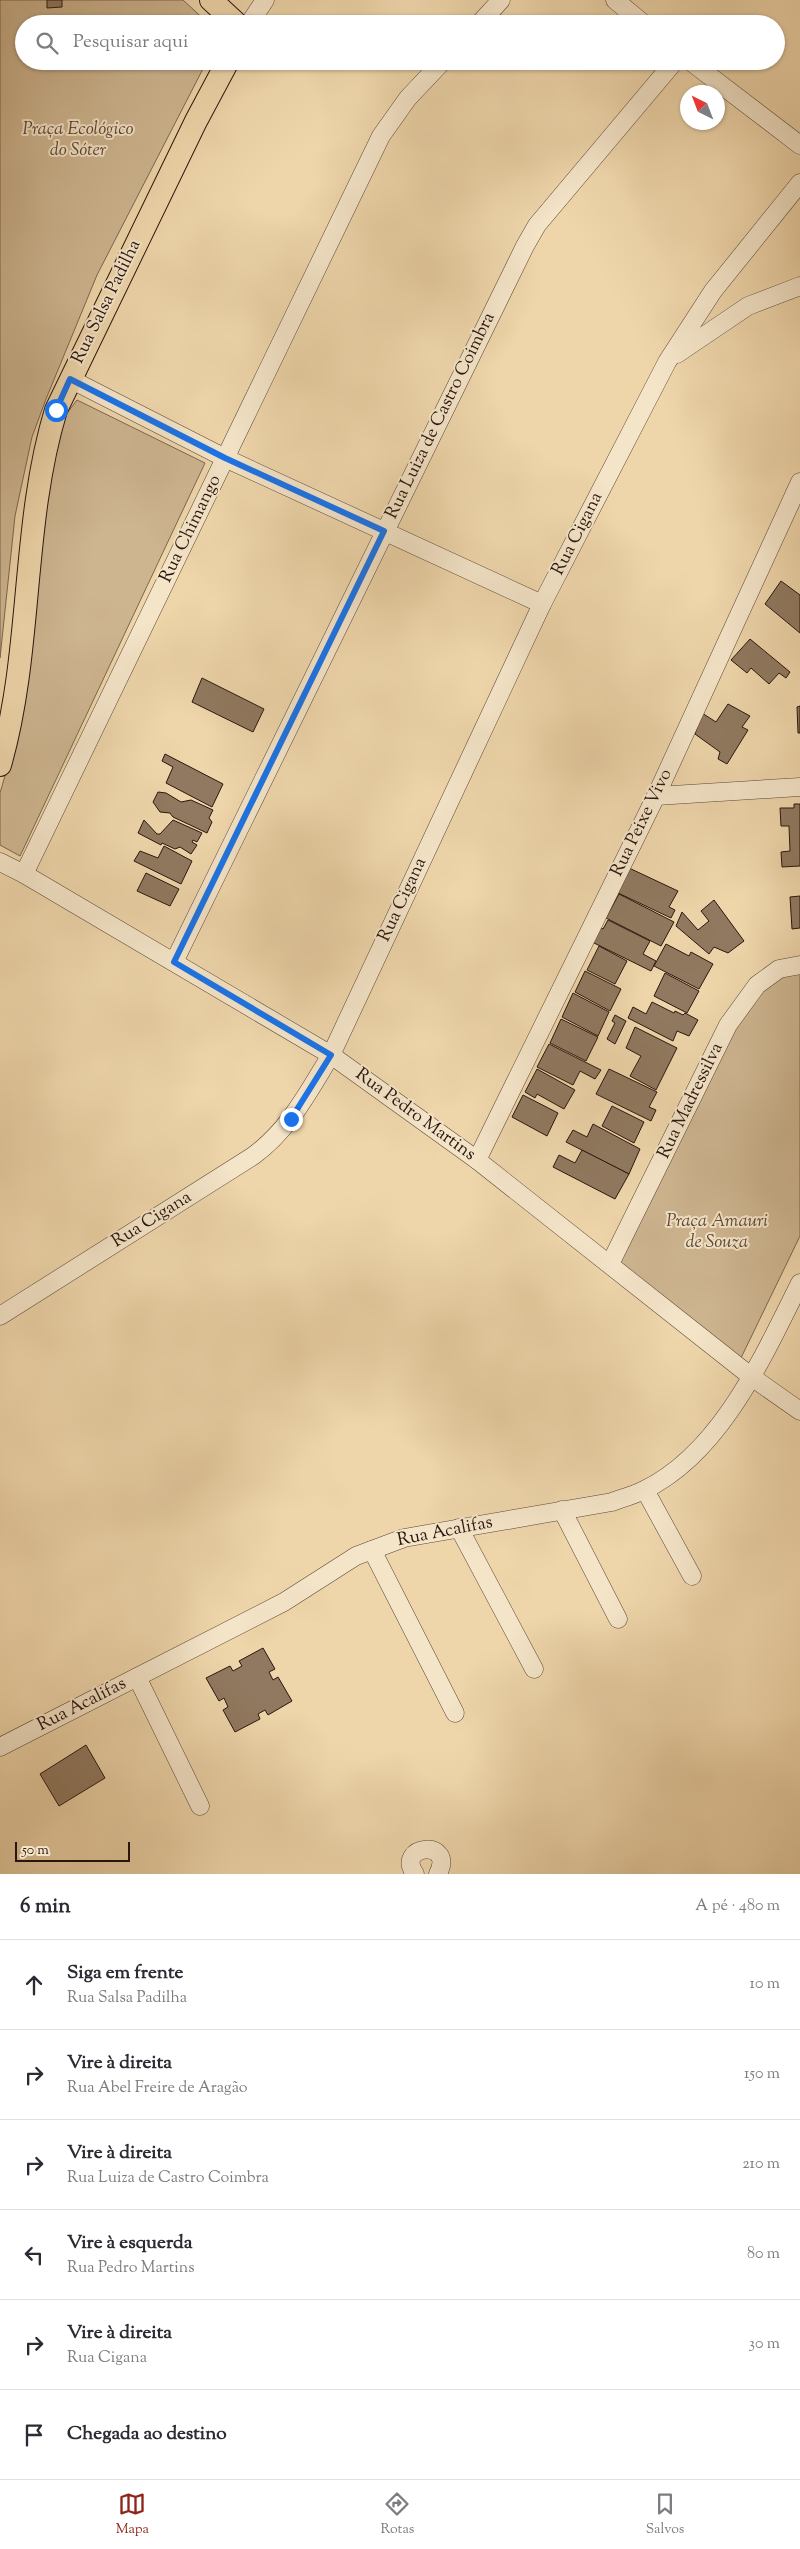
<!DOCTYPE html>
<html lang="pt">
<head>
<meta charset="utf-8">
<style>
  body { margin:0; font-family:"Sorts Mill Goudy",serif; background:#f2f2f3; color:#2b2b33 }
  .compass { position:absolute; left:680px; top:85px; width:45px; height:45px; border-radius:50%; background:#fff; box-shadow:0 1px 4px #0004; rotate:318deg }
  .scale { position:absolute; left:15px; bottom:12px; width:115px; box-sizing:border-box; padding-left:5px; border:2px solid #2a160f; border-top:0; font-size:14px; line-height:18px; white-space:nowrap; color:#2a160f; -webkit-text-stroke:4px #f4e4c8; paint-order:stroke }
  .stop { position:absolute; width:15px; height:15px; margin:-11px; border:4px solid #1a73e8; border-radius:50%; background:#fff }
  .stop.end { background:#1a73e8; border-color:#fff; box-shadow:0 1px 5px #0008 }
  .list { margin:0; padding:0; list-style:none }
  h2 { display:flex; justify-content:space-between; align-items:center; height:65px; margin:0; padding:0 20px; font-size:21px }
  h2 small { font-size:16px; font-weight:400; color:#7c7c81 }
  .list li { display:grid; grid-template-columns:32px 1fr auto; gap:15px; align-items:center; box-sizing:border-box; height:90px; padding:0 20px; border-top:1px solid #e1e1e2 }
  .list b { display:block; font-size:19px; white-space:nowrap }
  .list p { margin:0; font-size:16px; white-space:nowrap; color:#7c7c81 }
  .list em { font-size:16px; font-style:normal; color:#7c7c81 }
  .icon { flex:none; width:28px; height:28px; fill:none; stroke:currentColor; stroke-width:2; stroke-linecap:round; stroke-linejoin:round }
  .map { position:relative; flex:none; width:800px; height:1874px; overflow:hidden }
  .search { position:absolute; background:#fff; box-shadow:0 1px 4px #0004; left:15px; right:15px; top:15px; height:55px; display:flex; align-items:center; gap:12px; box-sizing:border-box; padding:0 18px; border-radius:28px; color:#7c7c81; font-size:19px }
  .sheet { height:605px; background:#fff }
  nav { display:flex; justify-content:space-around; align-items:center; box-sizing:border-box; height:70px; border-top:1px solid #e1e1e2; background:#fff; font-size:14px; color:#7c7c81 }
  nav a { display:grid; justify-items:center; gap:2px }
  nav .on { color:#8f2418 }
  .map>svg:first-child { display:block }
  .green { fill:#cdb590; stroke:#7c6650 }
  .building { fill:#907960; stroke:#2a160f }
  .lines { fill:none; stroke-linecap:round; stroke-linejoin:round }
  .minor-casing { stroke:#5b4636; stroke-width:19 }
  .major-casing { stroke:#2a160f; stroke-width:24 }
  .minor { stroke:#f4e4c8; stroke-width:18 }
  .major { stroke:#eed5aa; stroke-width:22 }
  .route { stroke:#1a73e8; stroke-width:6 }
  .labels { text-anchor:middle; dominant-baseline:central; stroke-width:4; stroke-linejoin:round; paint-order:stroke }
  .park-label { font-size:18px; font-style:italic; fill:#5b4636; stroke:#f4e4c8 }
  .street-label { font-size:18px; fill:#2a160f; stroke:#f4e4c8 }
</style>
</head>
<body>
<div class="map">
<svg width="800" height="1874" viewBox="0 0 800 1874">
  <rect width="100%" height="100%" fill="#eed5aa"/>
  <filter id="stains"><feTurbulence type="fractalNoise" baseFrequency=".004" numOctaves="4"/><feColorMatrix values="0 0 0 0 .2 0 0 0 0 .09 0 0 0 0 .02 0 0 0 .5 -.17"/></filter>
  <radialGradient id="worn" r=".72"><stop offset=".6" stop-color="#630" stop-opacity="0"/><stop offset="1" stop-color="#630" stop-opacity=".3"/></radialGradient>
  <g class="green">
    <path d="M 0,0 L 183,0 L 209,24 L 24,24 L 24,61 L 207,61 L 97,275 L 46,399 L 32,437 L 15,516 L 0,658 Z"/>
    <path d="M 77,400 L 205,463 L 20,856 L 0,845 L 0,793 L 11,755 L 41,525 L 64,417 Z"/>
    <path d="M 800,973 L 800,1236 L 740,1360 L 618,1260 L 732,1031 L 761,990 L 782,976 Z"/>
  </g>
  <g class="building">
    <path d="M 47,0 L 62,0 L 62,7 L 47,8 Z"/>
    <path d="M 781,581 L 800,595 L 800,633 L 765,604 Z"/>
    <path d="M 750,639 L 790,672 L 786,678 L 779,673 L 769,684 L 751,668 L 747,673 L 731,660 Z"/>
    <path d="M 202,678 L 264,709 L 253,732 L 192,702 Z"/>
    <path d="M 728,704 L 750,716 L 742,727 L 748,730 L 727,764 L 718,759 L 720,752 L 695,734 L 702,713 L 716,722 Z"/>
    <path d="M 800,706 L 800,733 L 798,733 L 797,707 Z"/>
    <path d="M 165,754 L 223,784 L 212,807 L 166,783 L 173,767 L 162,761 Z"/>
    <path d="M 158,792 L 166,793 L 181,802 L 191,800 L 213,810 L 209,818 L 212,822 L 207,833 L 173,817 L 170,813 L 160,812 L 153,802 Z"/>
    <path d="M 794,804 L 800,804 L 800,866 L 782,867 L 781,852 L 790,851 L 789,826 L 781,826 L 780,808 L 794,808 Z"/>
    <path d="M 144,820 L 157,834 L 160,834 L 173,820 L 202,833 L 197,842 L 193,840 L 192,842 L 197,845 L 191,854 L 180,847 L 175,849 L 162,843 L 161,845 L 138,833 Z"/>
    <path d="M 164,846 L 192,861 L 181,884 L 134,861 L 140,851 L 158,858 Z"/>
    <path d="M 629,868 L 678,891 L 669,907 L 675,910 L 671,918 L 616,892 Z"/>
    <path d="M 146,873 L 179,889 L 170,906 L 137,891 Z"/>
    <path d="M 619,894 L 674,922 L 661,946 L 606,918 Z"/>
    <path d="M 800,896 L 800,928 L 792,929 L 790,897 Z"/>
    <path d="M 714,900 L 744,941 L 728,953 L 714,947 L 709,954 L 676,926 L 682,912 L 698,930 L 709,921 L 701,911 Z"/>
    <path d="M 608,920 L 650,941 L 643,954 L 656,961 L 651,971 L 590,941 L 597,926 L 603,929 Z"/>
    <path d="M 666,944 L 689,956 L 691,952 L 713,964 L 699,989 L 654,966 Z"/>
    <path d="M 599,946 L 627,961 L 615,984 L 587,970 Z"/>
    <path d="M 585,971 L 621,989 L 610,1011 L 575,992 Z"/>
    <path d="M 665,973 L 699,991 L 687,1013 L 654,996 Z"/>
    <path d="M 573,993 L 609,1012 L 598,1036 L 562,1017 Z"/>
    <path d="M 652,1002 L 674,1013 L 675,1011 L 683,1015 L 685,1013 L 698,1020 L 689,1036 L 677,1031 L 673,1041 L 628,1018 L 633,1007 L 646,1014 Z"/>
    <path d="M 615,1015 L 626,1021 L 615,1044 L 607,1039 L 615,1023 L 612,1021 Z"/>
    <path d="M 561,1019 L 598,1037 L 586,1061 L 550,1043 Z"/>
    <path d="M 635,1027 L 677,1048 L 656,1090 L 630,1076 L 641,1056 L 626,1048 Z"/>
    <path d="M 549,1044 L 601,1070 L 595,1079 L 580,1071 L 573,1085 L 537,1067 Z"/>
    <path d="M 537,1069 L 575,1090 L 564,1109 L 537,1094 L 535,1098 L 525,1092 Z"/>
    <path d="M 609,1069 L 657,1092 L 649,1107 L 656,1110 L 651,1121 L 596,1094 Z"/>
    <path d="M 523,1095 L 558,1113 L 547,1136 L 512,1117 Z"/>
    <path d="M 612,1106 L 644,1122 L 634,1143 L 602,1126 Z"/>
    <path d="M 593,1124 L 640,1149 L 629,1174 L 566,1142 L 573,1130 L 587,1137 Z"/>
    <path d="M 582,1150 L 629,1174 L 615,1199 L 553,1167 L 559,1155 L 575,1163 Z"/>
    <path d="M 263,1648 L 275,1669 L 269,1672 L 273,1680 L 278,1677 L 292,1701 L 268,1715 L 265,1710 L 258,1714 L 260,1719 L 235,1732 L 223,1710 L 228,1707 L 224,1698 L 219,1701 L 206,1678 L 230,1666 L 233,1671 L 242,1666 L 239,1661 Z"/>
    <path d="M 86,1745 L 105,1778 L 59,1806 L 40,1774 Z"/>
  </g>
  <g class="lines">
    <defs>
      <g id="minor">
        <path d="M 615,0 L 644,24"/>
        <path d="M 249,24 L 265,0"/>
        <path d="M 479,24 L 501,0"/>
        <path d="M 690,61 L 800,145"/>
        <path d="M 677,354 L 748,306 L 800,286"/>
        <path d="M 70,379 L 225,458 L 542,604"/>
        <path d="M 656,796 L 800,787"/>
        <path d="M 0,862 L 24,874 L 331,1055 L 477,1160 L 753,1378 L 800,1411"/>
        <path d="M 24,874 L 381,136 L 408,98 L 443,61"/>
        <path d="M 174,962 L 525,246 L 537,225 L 675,61"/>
        <path d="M 477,1160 L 656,796 L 800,482"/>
        <path d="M 610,1264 L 728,1025 L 757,985 L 779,969 L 800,965"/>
        <path d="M 0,1316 L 253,1156 C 289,1130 308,1092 331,1055 L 542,604 L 667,362 L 713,291 L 800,183"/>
        <path d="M 645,1490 L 692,1576"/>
        <path d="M 562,1510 L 618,1619"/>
        <path d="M 459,1528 L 534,1669"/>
        <path d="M 372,1550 L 455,1713"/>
        <path d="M 137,1677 L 200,1806"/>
        <path d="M 0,1747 L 284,1602 L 356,1556 L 404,1538 L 612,1502 C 623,1498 634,1495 644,1490 C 721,1453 764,1355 800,1283"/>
        <path d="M 415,1874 C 394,1845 456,1838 438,1874"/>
      </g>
      <g id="major">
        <path d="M 211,0 L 237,24"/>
        <path d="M 0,765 C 33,650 21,525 56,410 L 196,121 L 228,61"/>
      </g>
    </defs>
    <use href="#minor" class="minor-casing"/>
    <use href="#major" class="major-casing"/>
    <use href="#minor" class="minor"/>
    <use href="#major" class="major"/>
  </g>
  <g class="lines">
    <path class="route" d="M 56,410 L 70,379 L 225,458 L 384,531 L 174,962 L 331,1055 L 291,1119"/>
  </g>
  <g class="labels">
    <g class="park-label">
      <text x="78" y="130">Praça Ecológico<tspan x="78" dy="21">do Sóter</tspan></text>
      <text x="717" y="1222">Praça Amauri<tspan x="717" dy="21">de Souza</tspan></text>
    </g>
    <g class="street-label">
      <text transform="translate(107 302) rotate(-64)">Rua Salsa Padilha</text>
      <text transform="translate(441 416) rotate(-64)">Rua Luiza de Castro Coimbra</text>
      <text transform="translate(191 529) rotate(-64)">Rua Chimango</text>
      <text transform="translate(578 534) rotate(-63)">Rua Cigana</text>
      <text transform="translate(642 823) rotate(-64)">Rua Peixe Vivo</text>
      <text transform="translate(403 900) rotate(-65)">Rua Cigana</text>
      <text transform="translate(691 1101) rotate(-64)">Rua Madressilva</text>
      <text transform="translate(415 1115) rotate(36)">Rua Pedro Martins</text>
      <text transform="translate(152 1220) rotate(-32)">Rua Cigana</text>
      <text transform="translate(445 1532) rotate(-11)">Rua Acalifas</text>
      <text transform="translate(82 1705) rotate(-27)">Rua Acalifas</text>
    </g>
  </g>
  <rect width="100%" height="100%" filter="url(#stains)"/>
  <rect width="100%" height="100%" fill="url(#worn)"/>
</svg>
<svg class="compass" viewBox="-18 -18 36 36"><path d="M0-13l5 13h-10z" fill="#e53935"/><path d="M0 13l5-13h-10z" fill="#7c7c81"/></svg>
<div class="scale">50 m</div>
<div class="stop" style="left:56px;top:410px"></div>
<div class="stop end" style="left:291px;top:1119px"></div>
<div class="search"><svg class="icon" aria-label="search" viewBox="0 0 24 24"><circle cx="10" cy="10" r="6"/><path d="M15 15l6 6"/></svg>Pesquisar aqui</div>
</div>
<section class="sheet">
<h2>6 min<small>A pé · 480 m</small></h2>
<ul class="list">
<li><svg class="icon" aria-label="ahead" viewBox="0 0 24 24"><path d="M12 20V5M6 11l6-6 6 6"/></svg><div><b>Siga em frente</b><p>Rua Salsa Padilha</p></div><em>10 m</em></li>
<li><svg class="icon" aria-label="right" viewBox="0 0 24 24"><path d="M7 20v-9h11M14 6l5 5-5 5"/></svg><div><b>Vire à direita</b><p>Rua Abel Freire de Aragão</p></div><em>150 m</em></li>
<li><svg class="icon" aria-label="right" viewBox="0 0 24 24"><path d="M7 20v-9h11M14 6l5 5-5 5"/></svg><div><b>Vire à direita</b><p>Rua Luiza de Castro Coimbra</p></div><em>210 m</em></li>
<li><svg class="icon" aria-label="left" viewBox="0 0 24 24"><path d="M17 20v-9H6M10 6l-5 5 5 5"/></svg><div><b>Vire à esquerda</b><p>Rua Pedro Martins</p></div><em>80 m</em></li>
<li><svg class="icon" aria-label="right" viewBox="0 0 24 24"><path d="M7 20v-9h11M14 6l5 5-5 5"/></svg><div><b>Vire à direita</b><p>Rua Cigana</p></div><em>30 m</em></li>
<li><svg class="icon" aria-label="arrive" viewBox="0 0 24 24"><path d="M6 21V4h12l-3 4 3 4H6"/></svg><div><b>Chegada ao destino</b></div></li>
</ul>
</section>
<nav>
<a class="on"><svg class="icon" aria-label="map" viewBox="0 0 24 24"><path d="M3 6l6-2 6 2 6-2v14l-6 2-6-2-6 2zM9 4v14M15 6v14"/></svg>Mapa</a>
<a><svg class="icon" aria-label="directions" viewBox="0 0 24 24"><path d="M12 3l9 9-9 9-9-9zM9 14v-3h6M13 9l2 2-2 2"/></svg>Rotas</a>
<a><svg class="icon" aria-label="saved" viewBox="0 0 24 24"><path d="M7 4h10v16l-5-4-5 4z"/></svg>Salvos</a>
</nav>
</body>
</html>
